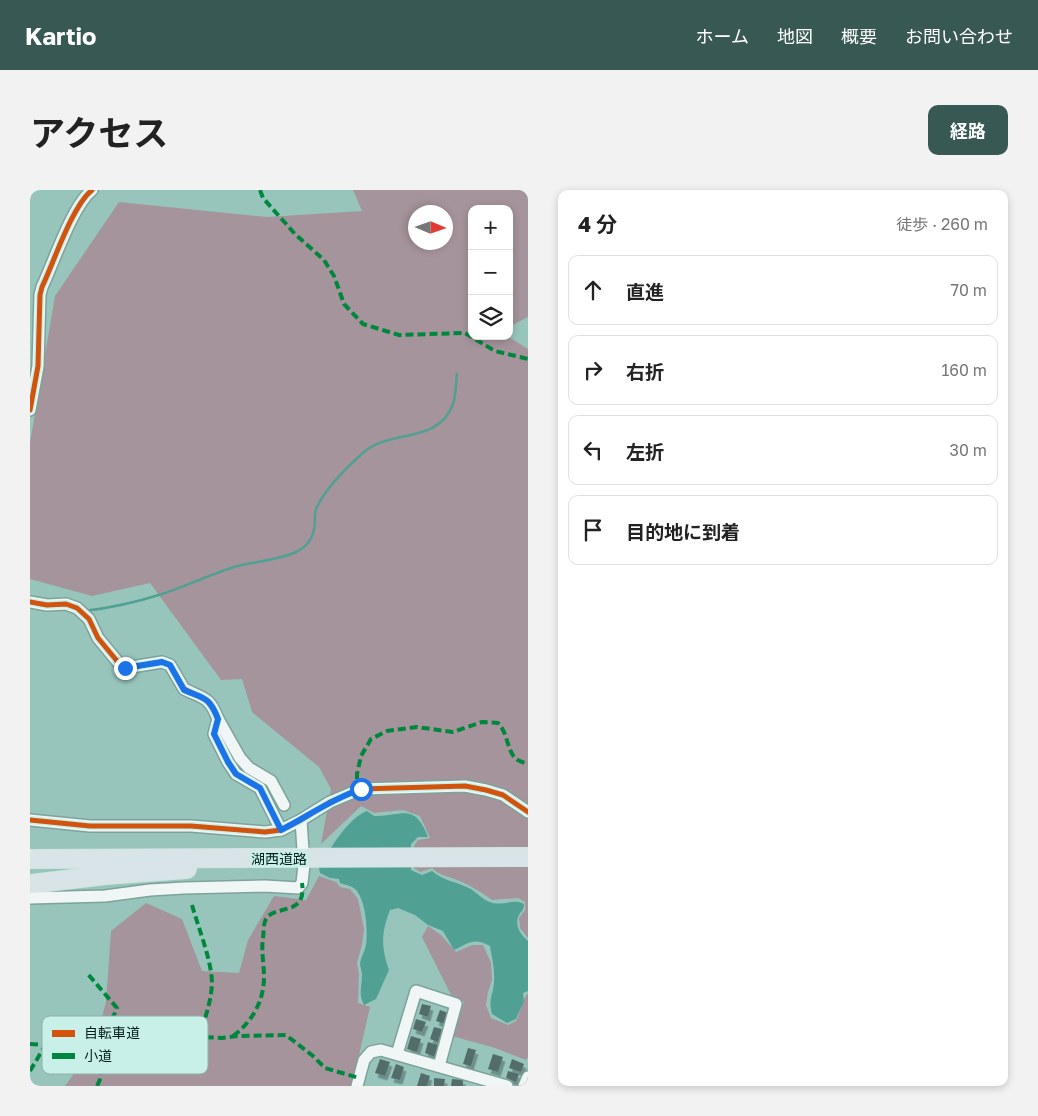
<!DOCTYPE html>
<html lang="ja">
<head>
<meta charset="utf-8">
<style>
  body { margin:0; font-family:"Golos Text","Noto Sans JP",sans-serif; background:#f2f2f2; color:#222 }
  .controls { position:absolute; right:15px; top:15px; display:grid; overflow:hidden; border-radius:10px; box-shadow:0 2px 8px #0003 }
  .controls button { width:45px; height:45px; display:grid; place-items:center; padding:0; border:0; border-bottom:1px solid #e0e0e0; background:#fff; color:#222; font:25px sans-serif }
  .compass { position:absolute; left:378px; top:15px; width:45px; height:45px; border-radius:50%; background:#fff; box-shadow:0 2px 8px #0003; rotate:92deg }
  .stop { position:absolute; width:15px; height:15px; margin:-11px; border:4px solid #1a73e8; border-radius:50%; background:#fff }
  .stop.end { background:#1a73e8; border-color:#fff; box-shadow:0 1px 5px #0008 }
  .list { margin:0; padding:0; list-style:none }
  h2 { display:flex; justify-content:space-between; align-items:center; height:65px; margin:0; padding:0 20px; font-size:21px }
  h2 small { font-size:16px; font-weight:400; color:#767676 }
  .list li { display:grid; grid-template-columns:32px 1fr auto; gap:15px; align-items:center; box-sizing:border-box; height:70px; margin:0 10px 10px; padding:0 10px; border:1px solid #e0e0e0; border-radius:10px }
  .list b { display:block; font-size:19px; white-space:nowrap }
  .list em { font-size:16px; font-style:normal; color:#767676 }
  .icon { flex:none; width:28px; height:28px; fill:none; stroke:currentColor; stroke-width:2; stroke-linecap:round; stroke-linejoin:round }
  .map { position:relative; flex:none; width:498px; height:896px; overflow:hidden; border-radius:10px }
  header { display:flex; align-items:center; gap:30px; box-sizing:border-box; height:70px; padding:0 25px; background:#375853; color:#fff }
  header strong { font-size:24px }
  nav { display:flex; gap:28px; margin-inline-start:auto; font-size:18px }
  .intro { display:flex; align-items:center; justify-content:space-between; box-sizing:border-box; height:120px; padding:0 30px }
  h1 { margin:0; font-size:35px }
  .button { padding:12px 22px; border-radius:10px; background:#375853; color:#fff; font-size:18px; font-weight:700 }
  main { display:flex; gap:30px; padding:0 30px }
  aside { flex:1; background:#fff; border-radius:10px; box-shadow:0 2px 8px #0003 }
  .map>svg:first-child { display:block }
  .forest { fill:#a5949b; fill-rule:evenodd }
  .water { fill:#50a093 }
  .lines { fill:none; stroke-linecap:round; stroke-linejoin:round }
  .stream { stroke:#50a093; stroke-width:2.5 }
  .building { fill:#536e6a; filter:url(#shadow) }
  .minor-casing { stroke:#7ea29b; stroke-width:14 }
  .highway-casing { stroke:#d0e5e1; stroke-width:20 }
  .minor { stroke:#eff6f5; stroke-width:11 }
  .highway { stroke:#d8e4e7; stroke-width:18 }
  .quiet { stroke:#00873e; stroke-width:4; stroke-dasharray:8 4; stroke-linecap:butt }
  .cycleway-casing { stroke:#c8f0e8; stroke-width:8 }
  .cycleway { stroke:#d1530d; stroke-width:5 }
  .route { stroke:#1a73e8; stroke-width:6 }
  .labels { text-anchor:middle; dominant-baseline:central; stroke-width:5; stroke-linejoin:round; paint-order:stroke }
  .street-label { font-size:14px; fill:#031e1a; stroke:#c8f0e8 }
  .key { fill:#c8f0e8; stroke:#8db1aa; stroke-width:1 }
  .key-label { font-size:14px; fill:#031e1a }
</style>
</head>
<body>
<header>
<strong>Kartio</strong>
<nav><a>ホーム</a><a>地図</a><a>概要</a><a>お問い合わせ</a></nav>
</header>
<div class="intro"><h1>アクセス</h1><a class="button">経路</a></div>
<main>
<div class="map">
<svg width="498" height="896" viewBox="0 0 498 896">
  <defs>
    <filter id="shadow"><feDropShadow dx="2.5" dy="4.5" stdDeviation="0" flood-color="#0004"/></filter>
  </defs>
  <rect width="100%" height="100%" fill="#97c5bc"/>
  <g class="forest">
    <path d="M 323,0 L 498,0 L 498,127 L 479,137 L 479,19 L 442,19 L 442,146 L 477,146 L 498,159 L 498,748 L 490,738 L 489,728 L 495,720 L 495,712 L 488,708 L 462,710 C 451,702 440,695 427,690 C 418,686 410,686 402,678 L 390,682 L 383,677 L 384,656 L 388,650 L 400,648 L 390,626 L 373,620 L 344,623 L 331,616 L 291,654 L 301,599 L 289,577 L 222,522 L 212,489 L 191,490 L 120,393 L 62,406 L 0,389 L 0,253 L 25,106 L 89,12 L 237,27 L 332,21 ZM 386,22 L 416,22 L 416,52 L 386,52 Z"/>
    <path d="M 289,686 L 306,692 L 310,697 L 320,699 L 328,709 L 334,739 L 332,755 L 327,773 L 329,783 L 328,813 L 340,817 L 322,896 L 35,896 L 65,855 L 76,812 L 81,741 L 116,713 L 152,729 L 172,781 L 209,783 L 218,750 L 244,706 L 276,710 Z"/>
    <path d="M 398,736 L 411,745 L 426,762 L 442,755 L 453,755 L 461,773 L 462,790 L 458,802 L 456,815 L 461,828 L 478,835 L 486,831 C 491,822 492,810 498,803 L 498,867 L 496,870 L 465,858 L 422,846 L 434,812 L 421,805 L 392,747 Z"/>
  </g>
  <path class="water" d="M 337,621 L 344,626 C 372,627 384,611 398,647 L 388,647 L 381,654 L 381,680 L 392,685 L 402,681 C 413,691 428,692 441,699 C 447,703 453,710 460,712 C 471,717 483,708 494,714 C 494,720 492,720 489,725 C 484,734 490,745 498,751 L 498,801 L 493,803 L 494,811 L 486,829 L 477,833 L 462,824 C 458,809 463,806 464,792 C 465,780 462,768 460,756 C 444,747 439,753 424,760 L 413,741 L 398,735 L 385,725 L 368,718 L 360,720 C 351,743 351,757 359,780 L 346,809 L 334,815 C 328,804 332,797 332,785 C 332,781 330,777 330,773 C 331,767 335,761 336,755 C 338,741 336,713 327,701 C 323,696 316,695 310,693 L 309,689 L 300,688 L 290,683 L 289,678 C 299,660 318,628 337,621 Z"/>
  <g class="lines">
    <path class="stream" d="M 54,421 C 81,418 107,412 132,404 C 156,396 179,385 204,377 C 224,371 247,371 266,362 C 281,355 285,343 285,328 C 285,324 285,320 287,317 C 297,296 317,277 334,262 C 361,239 409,254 423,214 C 426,205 426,193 427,184"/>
  </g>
  <g class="building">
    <path d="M 392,814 L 401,816 L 398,827 L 389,824 Z"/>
    <path d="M 410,820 L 418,823 L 415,834 L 406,831 Z"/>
    <path d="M 386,829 L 396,832 L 392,842 L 383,839 Z"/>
    <path d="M 404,837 L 412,839 L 408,852 L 400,849 Z"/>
    <path d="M 381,846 L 391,849 L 387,862 L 377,859 Z"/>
    <path d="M 398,852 L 408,855 L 405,867 L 395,863 Z"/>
    <path d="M 438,858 L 446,860 L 441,876 L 433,874 Z"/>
    <path d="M 463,864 L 473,867 L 468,882 L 458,879 Z"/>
    <path d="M 350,869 L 360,872 L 355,886 L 345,883 Z"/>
    <path d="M 482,869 L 494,874 L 491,882 L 479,878 Z"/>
    <path d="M 366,874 L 374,877 L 370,890 L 361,888 Z"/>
    <path d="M 478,881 L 489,884 L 486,892 L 476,888 Z"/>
    <path d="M 391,883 L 400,886 L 397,896 L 387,896 Z"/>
    <path d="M 404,888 L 415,889 L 414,896 L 404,896 Z"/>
    <path d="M 422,889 L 433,890 L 433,896 L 421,896 Z"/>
  </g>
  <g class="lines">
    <defs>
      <g id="minor">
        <path d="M 0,220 L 8,176 L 10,105 L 12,97 C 24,72 42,16 62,0"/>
        <path d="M 0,412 L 17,415 L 36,414 L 47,418 L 59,429 L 68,448 L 92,477 L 95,478 L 132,472 L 140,475 L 154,499 C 174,509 179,506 188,529 L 184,544 L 198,572 L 206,584 L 230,598 L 251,640"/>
        <path d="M 188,529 L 210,568 L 219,578 L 241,591 L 254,615"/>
        <path d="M 0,630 L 60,636 L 161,636 L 235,642 L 251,640 L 271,630 L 300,612 L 331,599 L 435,596 L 456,600 L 473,605 L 498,622"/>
        <path d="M 271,630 L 273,660"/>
        <path d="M 0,708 L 75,706 L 120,700 L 154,698 L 235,696 L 268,698 L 272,693 L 274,675"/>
        <path d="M 367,864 L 386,801 L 426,814 L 409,876"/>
        <path d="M 327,896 L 334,870 L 341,862 L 351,860 L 477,896"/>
        <path d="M 494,896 L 498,887"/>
      </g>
      <g id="highway">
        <path d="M 0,669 L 498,667"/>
        <path d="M 0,694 L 76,685 L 157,679"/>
      </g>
    </defs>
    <use href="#minor" class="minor-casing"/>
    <use href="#highway" class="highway-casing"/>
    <use href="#minor" class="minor"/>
    <use href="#highway" class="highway"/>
    <g class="quiet">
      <path d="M 230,0 L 233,8 L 265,44 L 294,70 L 304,86 L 314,114 L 333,134 L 369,145 L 435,143 L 465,161 L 498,169"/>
      <path d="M 327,601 L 327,584 L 331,566 L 341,549 L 357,541 L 387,537 L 423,542 L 452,532 L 468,533 C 478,543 477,561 486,569 C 489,571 495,573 498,574"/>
      <path d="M 162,715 C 168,737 182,771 182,794 C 181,812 175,829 169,846"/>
      <path d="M 47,838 C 66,833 79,841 87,818 L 57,783"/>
      <path d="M 203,846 C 222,832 234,811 234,787 C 234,774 231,761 233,748 C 234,742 233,734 236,729 C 245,714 277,727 272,693"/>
      <path d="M 0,854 L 14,855"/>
      <path d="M 0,881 L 22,844 L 27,841 L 47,838 L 51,844 L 78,853 L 110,852 L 135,853 L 152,846 L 192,848 L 207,846 L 256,845 L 283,866 L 295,878 L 329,888"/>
      <path d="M 67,896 C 79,875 57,874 70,851"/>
    </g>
    <defs>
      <g id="cycleway">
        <path d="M 0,220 L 8,176 L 10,105 L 12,97 C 24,72 42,16 62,0"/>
        <path d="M 0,412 L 17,415 L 36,414 L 47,418 L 59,429 L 68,448 L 92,477 L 95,478 L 132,472 L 140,475 L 154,499 C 174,509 179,506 188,529 L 184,544 L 198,572 L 206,584 L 230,598 L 251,640"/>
        <path d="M 0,630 L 60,636 L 161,636 L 235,642 L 251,640 L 271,630 L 300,612 L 331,599 L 435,596 L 456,600 L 473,605 L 498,622"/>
      </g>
    </defs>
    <use href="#cycleway" class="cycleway-casing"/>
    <use href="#cycleway" class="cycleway"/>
  </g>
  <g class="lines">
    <path class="route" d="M 95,478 L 132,472 L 140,475 L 154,500 C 174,509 179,506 188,529 L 184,544 L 198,572 L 206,584 L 230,598 L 251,640 C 278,626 302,609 331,599"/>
  </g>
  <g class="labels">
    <g class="street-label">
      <text x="249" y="668">湖西道路</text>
    </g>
  </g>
  <rect x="12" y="826" width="166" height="58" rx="8" class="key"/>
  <rect x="22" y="840" width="23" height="7" fill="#d1530d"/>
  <rect x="22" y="863" width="23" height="6" fill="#00873e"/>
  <g class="key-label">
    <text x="54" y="848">自転車道</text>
    <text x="54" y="871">小道</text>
  </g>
</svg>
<div class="controls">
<button>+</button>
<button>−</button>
<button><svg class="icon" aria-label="layers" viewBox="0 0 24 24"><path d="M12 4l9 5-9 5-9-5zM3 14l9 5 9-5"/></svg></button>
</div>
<svg class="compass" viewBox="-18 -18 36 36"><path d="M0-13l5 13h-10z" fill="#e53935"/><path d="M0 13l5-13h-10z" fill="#767676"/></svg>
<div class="stop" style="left:331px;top:599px"></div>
<div class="stop end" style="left:95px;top:478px"></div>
</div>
<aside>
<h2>4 分<small>徒歩 · 260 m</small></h2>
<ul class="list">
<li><svg class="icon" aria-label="ahead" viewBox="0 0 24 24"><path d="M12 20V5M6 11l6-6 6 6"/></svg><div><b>直進</b></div><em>70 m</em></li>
<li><svg class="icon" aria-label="right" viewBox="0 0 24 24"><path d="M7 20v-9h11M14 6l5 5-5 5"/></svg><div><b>右折</b></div><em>160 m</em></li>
<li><svg class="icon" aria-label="left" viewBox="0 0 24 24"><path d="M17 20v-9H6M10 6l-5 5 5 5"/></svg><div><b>左折</b></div><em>30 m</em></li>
<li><svg class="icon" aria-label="arrive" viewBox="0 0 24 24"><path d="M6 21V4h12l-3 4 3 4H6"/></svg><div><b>目的地に到着</b></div></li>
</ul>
</aside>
</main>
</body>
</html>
